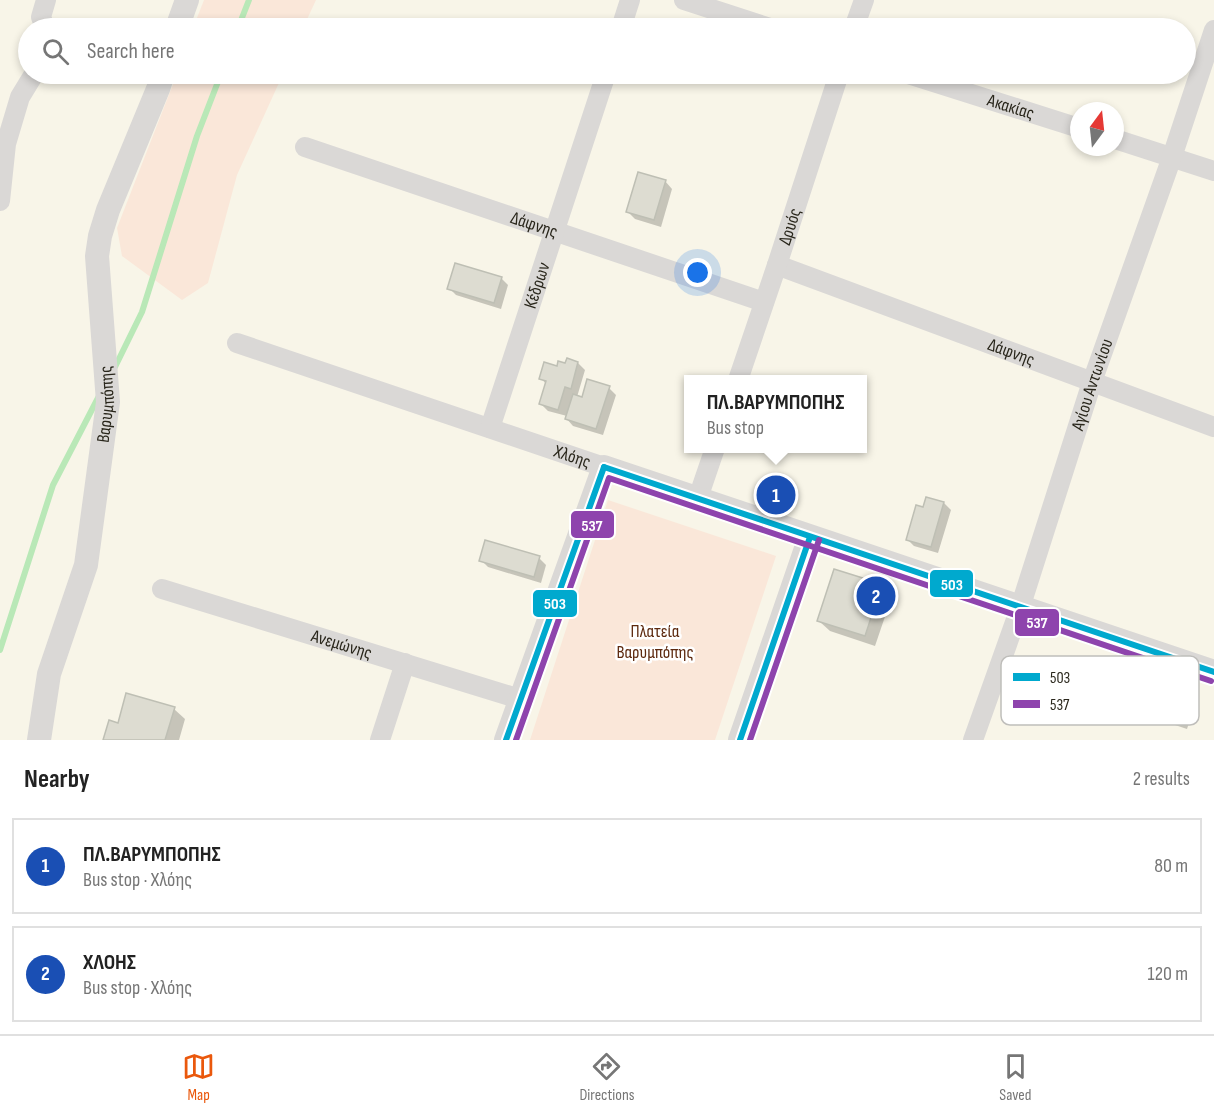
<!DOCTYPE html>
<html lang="en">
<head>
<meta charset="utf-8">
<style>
  body { margin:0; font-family:"Sofia Sans Condensed",sans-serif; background:#f6f6f6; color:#222 }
  .compass { position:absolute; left:1070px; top:102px; width:54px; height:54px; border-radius:50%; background:#fff; box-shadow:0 3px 9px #0003; rotate:15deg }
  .you { position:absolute; left:698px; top:273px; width:21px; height:21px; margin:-15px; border:4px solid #fff; border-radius:50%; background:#1a73e8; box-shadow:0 0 0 9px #1a73e833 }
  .badge { display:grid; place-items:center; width:39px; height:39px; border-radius:50%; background:#ea580c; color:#fff; font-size:20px; font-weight:700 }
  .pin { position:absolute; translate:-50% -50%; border:3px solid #fff; box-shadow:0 2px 6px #0006 }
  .popup { position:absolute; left:684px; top:375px; width:183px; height:78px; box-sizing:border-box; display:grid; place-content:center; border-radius:0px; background:#fff; filter:drop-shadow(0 2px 4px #0005); font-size:20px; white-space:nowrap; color:#767676 }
  .popup b { font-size:22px; color:#222 }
  .popup::after { content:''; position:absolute; left:50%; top:100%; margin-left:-12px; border:12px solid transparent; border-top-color:#fff }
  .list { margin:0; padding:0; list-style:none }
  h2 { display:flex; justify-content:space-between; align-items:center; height:78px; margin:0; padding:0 24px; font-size:26px }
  h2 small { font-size:20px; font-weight:400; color:#767676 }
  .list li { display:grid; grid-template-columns:39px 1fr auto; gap:18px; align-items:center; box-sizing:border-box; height:96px; margin:0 12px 12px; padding:0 12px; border:2px solid #e0e0e0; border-radius:0px }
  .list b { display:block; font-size:22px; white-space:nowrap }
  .list p { margin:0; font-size:20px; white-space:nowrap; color:#767676 }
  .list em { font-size:20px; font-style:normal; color:#767676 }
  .icon { flex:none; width:33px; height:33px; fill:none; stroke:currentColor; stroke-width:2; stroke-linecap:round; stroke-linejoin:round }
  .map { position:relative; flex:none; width:1214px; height:740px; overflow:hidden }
  .search { position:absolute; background:#fff; box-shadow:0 3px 9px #0003; left:18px; right:18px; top:18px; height:66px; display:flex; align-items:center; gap:15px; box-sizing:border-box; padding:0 21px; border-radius:33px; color:#767676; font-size:22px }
  .sheet { height:294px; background:#fff }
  nav { display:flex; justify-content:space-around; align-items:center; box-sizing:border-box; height:84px; border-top:2px solid #e0e0e0; background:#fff; font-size:16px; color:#767676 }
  nav a { display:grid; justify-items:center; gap:3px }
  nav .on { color:#ea580c }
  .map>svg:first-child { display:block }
  .green { fill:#fae7d9 }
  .shadow { fill:#0003 }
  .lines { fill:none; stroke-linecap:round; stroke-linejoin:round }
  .stream { stroke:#b9e8b7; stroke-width:6 }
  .building { fill:#dddcd1; stroke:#bebfb4; stroke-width:1.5 }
  .minor { stroke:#dad8d6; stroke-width:20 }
  .tertiary { stroke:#dad8d6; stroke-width:24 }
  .bus-1-casing { stroke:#fff; stroke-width:10 }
  .bus-2-casing { stroke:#fff; stroke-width:10 }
  .bus-1 { stroke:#00a9ce; stroke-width:6 }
  .bus-2 { stroke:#8e44ad; stroke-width:6 }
  .labels { text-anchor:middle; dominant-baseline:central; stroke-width:5; stroke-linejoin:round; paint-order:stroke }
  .street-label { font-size:18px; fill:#29261b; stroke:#fff }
  .park-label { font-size:18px; fill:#5d290e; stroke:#fff }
  .key { fill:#fff; stroke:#bfbebb; stroke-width:1.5 }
  .key-label { font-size:16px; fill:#29261b }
  .line-badge { stroke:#fff; stroke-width:2 }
  .badge-label { font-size:16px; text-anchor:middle; font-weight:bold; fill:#fff }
</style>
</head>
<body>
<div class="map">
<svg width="1214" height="740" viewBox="0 0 1214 740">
  <rect width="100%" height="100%" fill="#f8f5e8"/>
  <g class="green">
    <path d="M 204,0 L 316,0 L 303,28 L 193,28 Z"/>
    <path d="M 177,74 L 283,74 L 237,175 L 208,283 L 182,300 L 122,256 L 117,228 Z"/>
    <path d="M 608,500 L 776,556 L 715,740 L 530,740 Z"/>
  </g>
  <g class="shadow">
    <path d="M 665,181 L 672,189 L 661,227 L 635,219 L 628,212 Z"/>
    <path d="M 501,278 L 508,285 L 501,309 L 456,295 L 449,288 Z"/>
    <path d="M 578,363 L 585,370 L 577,397 L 583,399 L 609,388 L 616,395 L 603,435 L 573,426 L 566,418 L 567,416 L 548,411 L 541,404 L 546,384 L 541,378 L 558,368 Z"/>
    <path d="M 927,499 L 944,503 L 951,510 L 938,553 L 914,546 L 907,539 L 924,509 Z"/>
    <path d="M 539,558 L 546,565 L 541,583 L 488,567 L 481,560 Z"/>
    <path d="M 881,586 L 892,596 L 875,646 L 830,631 L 819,621 Z"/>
    <path d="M 1191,688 L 1198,695 L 1187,729 L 1148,716 L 1141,709 Z"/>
    <path d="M 174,709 L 185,719 L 179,740 L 105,740 L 110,722 L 119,725 Z"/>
  </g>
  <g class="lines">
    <g class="stream">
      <path d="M 238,28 L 249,0"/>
      <path d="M 115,367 L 142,312 L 197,136 L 221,74"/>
      <path d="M 0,650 L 53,485 L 99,396"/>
    </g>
  </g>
  <g class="building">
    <path d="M 638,172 L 666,180 L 654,220 L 626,212 Z"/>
    <path d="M 455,263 L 502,277 L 494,303 L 447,289 Z"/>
    <path d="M 567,358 L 578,362 L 571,389 L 565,387 L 558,410 L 539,404 L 546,381 L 539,379 L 544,362 L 557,366 L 558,361 L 565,363 Z"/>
    <path d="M 587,379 L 610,386 L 596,429 L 565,419 L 573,394 L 582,397 Z"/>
    <path d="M 926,497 L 944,502 L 931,547 L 906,540 L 916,505 L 923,507 Z"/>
    <path d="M 485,540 L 540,556 L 534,577 L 479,561 Z"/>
    <path d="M 834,569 L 882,584 L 865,636 L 817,621 Z"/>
    <path d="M 1151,673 L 1192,687 L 1180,723 L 1139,709 Z"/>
    <path d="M 126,693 L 175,707 L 165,740 L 103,740 L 109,720 L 118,723 Z"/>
  </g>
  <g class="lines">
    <g class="minor">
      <path d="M 684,0 L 770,28"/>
      <path d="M 45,28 L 41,17 L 46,0"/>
      <path d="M 621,28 L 630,0"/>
      <path d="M 854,28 L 864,0"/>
      <path id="s1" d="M 908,74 L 1079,128"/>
      <path d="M 1115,139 L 1214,171"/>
      <path id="s2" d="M 305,147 L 764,302"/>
      <path d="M 0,201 L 6,144 L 20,97 L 34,74"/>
      <path id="s3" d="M 777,265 L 1214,427"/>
      <path id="s4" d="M 237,343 L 604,467"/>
      <path id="s5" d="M 738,380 L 777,265 L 839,74"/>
      <path id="s6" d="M 490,428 L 606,74"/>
      <path d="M 698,498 L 715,448"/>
      <path id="s7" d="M 162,589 L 520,699"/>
      <path d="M 380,740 L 405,663"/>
      <path id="s8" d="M 973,740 L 1020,608 L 1092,382 L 1172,157 L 1214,30"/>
    </g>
    <g class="tertiary">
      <path d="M 177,28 L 187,0"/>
      <path id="s9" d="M 39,740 L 49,674 L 86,565 L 108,402 L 97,256 L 100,236 L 108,210 L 158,89 L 163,74"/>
      <path d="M 506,740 L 604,467 L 1214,672"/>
      <path d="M 740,740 L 810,537"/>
    </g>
    <defs>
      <g id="bus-1">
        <path d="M 604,467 L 1214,672"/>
        <path d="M 506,740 L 604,467"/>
        <path d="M 740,740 L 810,537"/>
      </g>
      <g id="bus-2">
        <path d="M 516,740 L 609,478 L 1211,681"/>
        <path d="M 750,740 L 819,540"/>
      </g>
    </defs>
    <use href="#bus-1" class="bus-1-casing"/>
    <use href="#bus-2" class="bus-2-casing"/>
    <use href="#bus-1" class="bus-1"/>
    <use href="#bus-2" class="bus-2"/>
  </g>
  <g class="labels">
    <g class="street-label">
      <text stroke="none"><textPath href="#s1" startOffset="108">Ακακίας</textPath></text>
      <text stroke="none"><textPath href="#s2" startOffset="242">Δάφνης</textPath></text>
      <text stroke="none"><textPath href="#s5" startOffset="162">Δρυός</textPath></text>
      <text stroke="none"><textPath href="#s6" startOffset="150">Κέδρων</textPath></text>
      <text stroke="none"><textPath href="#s3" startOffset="250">Δάφνης</textPath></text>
      <text stroke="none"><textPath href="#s8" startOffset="375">Αγίου Αντωνίου</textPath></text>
      <text stroke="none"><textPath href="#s9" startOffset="344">Βαρυμπόπης</textPath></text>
      <text stroke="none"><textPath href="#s4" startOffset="354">Χλόης</textPath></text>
      <text stroke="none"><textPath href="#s7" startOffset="188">Ανεμώνης</textPath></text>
    </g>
    <g class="park-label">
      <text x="655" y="631">Πλατεία<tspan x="655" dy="21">Βαρυμπόπης</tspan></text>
    </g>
  </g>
  <rect x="1001" y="656" width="198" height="69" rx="9" class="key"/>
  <rect x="1013" y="673" width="27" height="8" fill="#00a9ce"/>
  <rect x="1013" y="700" width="27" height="8" fill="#8e44ad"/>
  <g class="key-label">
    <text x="1050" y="683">503</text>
    <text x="1050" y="710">537</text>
  </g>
  <g class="line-badge">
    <rect x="570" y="510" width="45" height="29" rx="6" fill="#8e44ad"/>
    <rect x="929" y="569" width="45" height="29" rx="6" fill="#00a9ce"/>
    <rect x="532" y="589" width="46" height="29" rx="6" fill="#00a9ce"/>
    <rect x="1014" y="608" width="46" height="29" rx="6" fill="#8e44ad"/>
  </g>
  <g class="badge-label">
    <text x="592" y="531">537</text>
    <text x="952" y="590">503</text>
    <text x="555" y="609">503</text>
    <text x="1037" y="628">537</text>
  </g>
</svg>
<svg class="compass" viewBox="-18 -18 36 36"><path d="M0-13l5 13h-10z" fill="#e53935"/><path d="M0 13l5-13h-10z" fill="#767676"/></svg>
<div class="you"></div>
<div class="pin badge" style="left:776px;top:495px;background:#1a4fb4">1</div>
<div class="popup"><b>ΠΛ.ΒΑΡΥΜΠΟΠΗΣ</b>Bus stop</div>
<div class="pin badge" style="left:876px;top:596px;background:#1a4fb4">2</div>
<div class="search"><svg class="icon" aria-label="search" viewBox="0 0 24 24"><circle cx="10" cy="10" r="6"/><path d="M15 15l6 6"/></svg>Search here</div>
</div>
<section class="sheet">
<h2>Nearby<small>2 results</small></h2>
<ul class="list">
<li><span class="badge" style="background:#1a4fb4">1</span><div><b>ΠΛ.ΒΑΡΥΜΠΟΠΗΣ</b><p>Bus stop · Χλόης</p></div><em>80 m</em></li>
<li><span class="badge" style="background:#1a4fb4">2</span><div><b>ΧΛΟΗΣ</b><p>Bus stop · Χλόης</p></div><em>120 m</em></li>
</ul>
</section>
<nav>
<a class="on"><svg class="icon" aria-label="map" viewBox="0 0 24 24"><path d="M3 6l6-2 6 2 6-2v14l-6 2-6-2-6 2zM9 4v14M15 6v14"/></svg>Map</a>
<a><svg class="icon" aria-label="directions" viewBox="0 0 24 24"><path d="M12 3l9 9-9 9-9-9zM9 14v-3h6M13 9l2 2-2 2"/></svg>Directions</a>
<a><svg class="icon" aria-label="saved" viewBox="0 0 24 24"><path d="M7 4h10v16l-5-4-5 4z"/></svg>Saved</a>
</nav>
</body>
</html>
